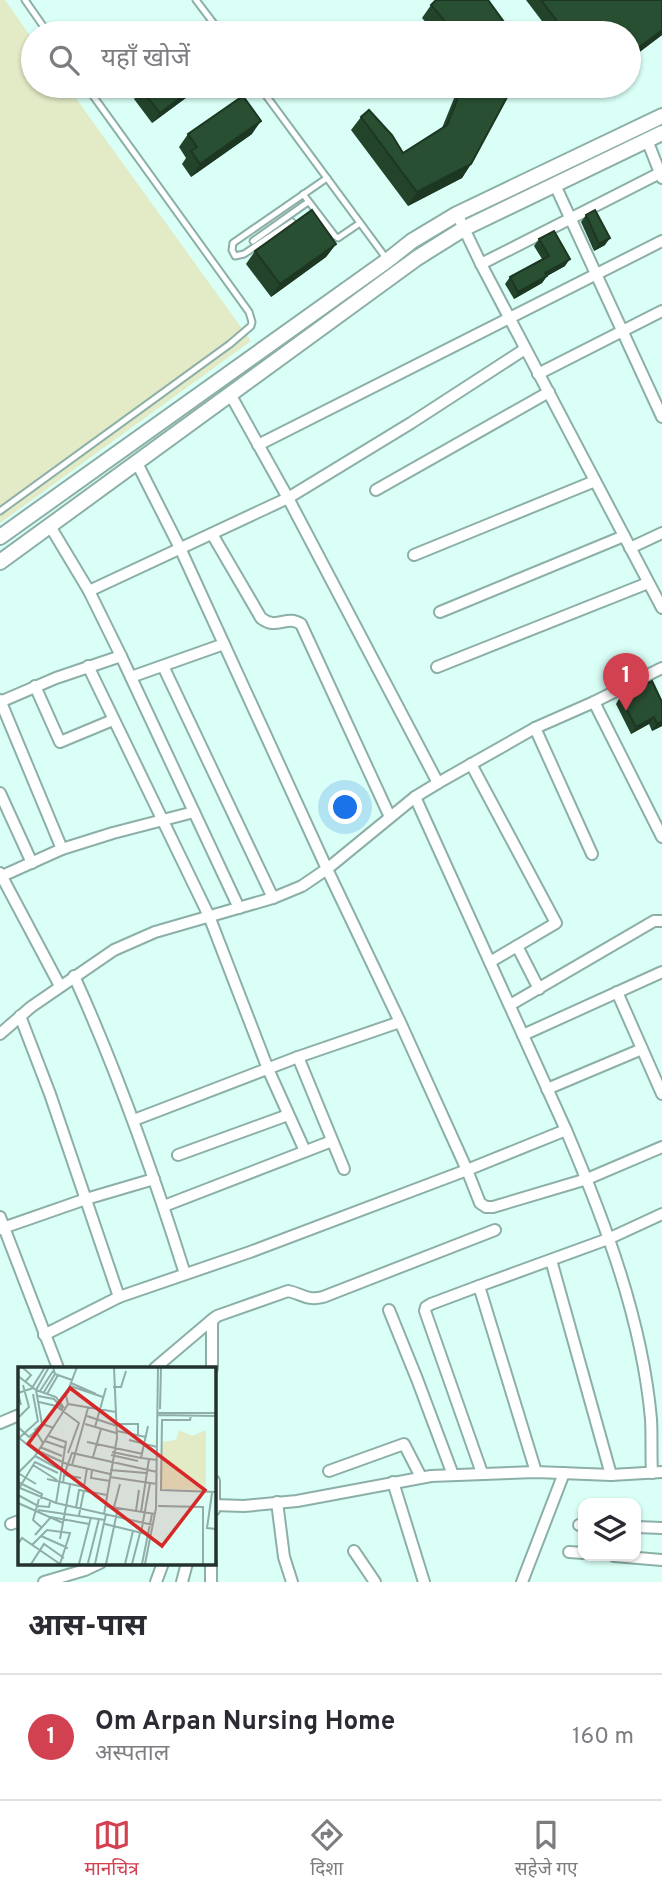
<!DOCTYPE html>
<html lang="hi">
<head>
<meta charset="utf-8">
<style>
  body { margin:0; font-family:Overpass,"Noto Sans Devanagari",sans-serif; background:#f7f7f7; color:#2b2b33 }
  .controls { position:absolute; right:21px; bottom:21px; display:grid; overflow:hidden; border-radius:14px; box-shadow:0 2px 5px #0004 }
  .controls button { width:63px; height:63px; display:grid; place-items:center; padding:0; border:0; border-bottom:2px solid #e1e1e2; background:#fff; color:#2b2b33; font:35px sans-serif }
  .you { position:absolute; left:346px; top:808px; width:24px; height:24px; margin:-18px; border:5px solid #fff; border-radius:50%; background:#1a73e8; box-shadow:0 0 0 10px #1a73e833 }
  .badge { display:grid; place-items:center; width:46px; height:46px; border-radius:50%; background:#d14150; color:#fff; font-size:23px; font-weight:700 }
  .pin { position:absolute; translate:-50% -58px; filter:drop-shadow(0 2px 4px #0008) }
  .pin::after { content:''; position:absolute; top:37px; width:24px; height:21px; background:inherit; clip-path:polygon(0 0,100% 0,50% 100%) }
  .list { margin:0; padding:0; list-style:none }
  h2 { display:flex; justify-content:space-between; align-items:center; height:91px; margin:0; padding:0 28px; font-size:30px }
  h2 small { font-size:23px; font-weight:400; color:#7c7c81 }
  .list li { display:grid; grid-template-columns:46px 1fr auto; gap:21px; align-items:center; box-sizing:border-box; height:126px; padding:0 28px; border-top:2px solid #e1e1e2 }
  .list b { display:block; font-size:26px; white-space:nowrap }
  .list p { margin:0; font-size:23px; white-space:nowrap; color:#7c7c81 }
  .list em { font-size:23px; font-style:normal; color:#7c7c81 }
  .icon { flex:none; width:38px; height:38px; fill:none; stroke:currentColor; stroke-width:2; stroke-linecap:round; stroke-linejoin:round }
  .map { position:relative; flex:none; width:662px; height:1582px; overflow:hidden }
  .search { position:absolute; background:#fff; box-shadow:0 2px 5px #0004; left:21px; right:21px; top:21px; height:77px; display:flex; align-items:center; gap:18px; box-sizing:border-box; padding:0 24px; border-radius:38px; color:#7c7c81; font-size:26px }
  .sheet { height:217px; background:#fff }
  nav { display:flex; justify-content:space-around; align-items:center; box-sizing:border-box; height:98px; border-top:2px solid #e1e1e2; background:#fff; font-size:19px; color:#7c7c81 }
  nav a { display:grid; justify-items:center; gap:4px }
  nav .on { color:#d14150 }
  .map>svg:first-child { display:block }
  .green { fill:#e2eac6 }
  .lines { fill:none; stroke-linecap:round; stroke-linejoin:round }
  .service-casing { stroke:#8cafa8; stroke-width:9 }
  .minor-casing { stroke:#8cafa8; stroke-width:14 }
  .tertiary-casing { stroke:#8cafa8; stroke-width:18 }
  .service { stroke:#fff; stroke-width:5 }
  .minor { stroke:#fff; stroke-width:10 }
  .tertiary { stroke:#fff; stroke-width:14 }
  .wall { fill:#23442b }
  .shaded-wall { fill:#1d3723 }
  .building { fill:#294f32; stroke:#1d3723; stroke-width:2 }
  .inset-road { fill:none; stroke:#90ada7; stroke-width:2 }
  .view { fill:#d62828; fill-opacity:0.15; stroke:#d62828; stroke-width:3.5 }
  .inset-edge { fill:none; stroke:#23322f; stroke-width:3.5 }
</style>
</head>
<body>
<div class="map">
<svg width="662" height="1582" viewBox="0 0 662 1582">
  <rect width="100%" height="100%" fill="#d9fff7"/>
  <path class="green" d="M 0,0 L 5,0 L 33,40 L 33,86 L 67,86 L 251,341 L 0,523 Z"/>
  <g class="lines">
    <defs>
      <g id="service">
        <path d="M 25,0 L 48,33"/>
        <path d="M 196,0 L 221,33"/>
        <path d="M 259,86 L 386,258"/>
        <path d="M 303,194 L 335,236 L 338,238 L 360,223"/>
        <path d="M 292,222 L 244,254 L 235,256 L 232,250 L 233,243 L 327,178"/>
        <path d="M 253,241 L 308,202"/>
        <path d="M 0,511 L 230,344 L 251,326 L 252,322 L 249,312 L 86,86"/>
      </g>
      <g id="minor">
        <path d="M 647,140 L 662,178"/>
        <path d="M 555,185 L 662,417"/>
        <path d="M 457,214 L 481,264 L 662,608"/>
        <path d="M 481,264 L 662,172"/>
        <path d="M 538,374 L 662,311"/>
        <path d="M 230,394 L 288,498 L 438,783"/>
        <path d="M 258,445 L 662,241"/>
        <path d="M 137,463 L 180,548 L 327,869 L 400,1022 L 467,1170 L 480,1203 L 486,1207 L 493,1207 L 587,1179 L 662,1147"/>
        <path d="M 376,490 L 549,392"/>
        <path d="M 212,534 L 261,618 C 277,631 286,614 301,624 L 390,817"/>
        <path d="M 630,548 L 662,533"/>
        <path d="M 414,555 L 595,481"/>
        <path d="M 89,591 L 288,498 L 411,423 L 525,349"/>
        <path d="M 440,612 L 624,536"/>
        <path d="M 121,656 L 239,908"/>
        <path d="M 88,666 L 209,916 L 268,1069 L 305,1151"/>
        <path d="M 163,666 L 273,898"/>
        <path d="M 437,667 L 648,583"/>
        <path d="M 131,677 L 224,644"/>
        <path d="M 35,686 L 60,742 L 113,720"/>
        <path d="M 0,700 L 62,849"/>
        <path d="M 0,702 L 56,678 L 121,656 L 89,591 L 50,526"/>
        <path d="M 594,702 L 662,837"/>
        <path d="M 535,728 L 592,854"/>
        <path d="M 471,764 L 556,923 L 490,962"/>
        <path d="M 0,793 L 32,863"/>
        <path d="M 415,797 L 566,1130 C 605,1222 642,1319 651,1419 C 652,1437 651,1455 652,1473"/>
        <path d="M 0,873 L 60,986"/>
        <path d="M 2,876 L 62,849 L 113,833 L 194,812"/>
        <path d="M 517,946 L 539,989"/>
        <path d="M 74,976 C 118,1073 153,1172 185,1274"/>
        <path d="M 617,992 L 662,1094"/>
        <path d="M 510,1005 L 654,921 L 662,921"/>
        <path d="M 20,1016 L 50,1094 L 119,1297"/>
        <path d="M 0,1034 L 31,1007 L 114,950 L 155,932 L 273,898 L 302,886 L 327,869 L 415,797 L 438,783 L 535,728 L 594,702 L 662,668"/>
        <path d="M 523,1035 L 662,972"/>
        <path d="M 298,1057 L 344,1169"/>
        <path d="M 547,1089 L 642,1049"/>
        <path d="M 134,1120 L 298,1057 L 400,1022"/>
        <path d="M 178,1155 L 288,1115"/>
        <path d="M 164,1206 L 332,1141"/>
        <path d="M 0,1217 L 58,1368"/>
        <path d="M 0,1229 L 86,1199 L 154,1179"/>
        <path d="M 551,1260 L 611,1475"/>
        <path d="M 479,1286 L 431,1304 L 426,1307 L 425,1311 L 482,1473"/>
        <path d="M 389,1310 L 417,1379 L 453,1475"/>
        <path d="M 44,1335 L 119,1297 L 250,1252 L 467,1170 L 566,1130"/>
        <path d="M 155,1368 L 214,1318"/>
        <path d="M 212,1368 L 212,1321 L 217,1316 L 288,1291 C 303,1294 306,1301 323,1297 L 495,1230"/>
        <path d="M 0,1423 L 19,1415"/>
        <path d="M 329,1471 L 404,1444 L 421,1477"/>
        <path d="M 536,1472 L 479,1286 L 608,1239 L 662,1214"/>
        <path d="M 214,1481 L 214,1510"/>
        <path d="M 393,1482 L 424,1582"/>
        <path d="M 277,1502 L 284,1557 L 292,1582"/>
        <path d="M 214,1505 L 244,1506 L 297,1501 L 431,1476 L 536,1472 L 611,1475 L 662,1472"/>
        <path d="M 11,1524 L 19,1521"/>
        <path d="M 579,1525 L 583,1525"/>
        <path d="M 636,1527 L 662,1528"/>
        <path d="M 354,1551 L 375,1582"/>
        <path d="M 569,1552 L 583,1553"/>
        <path d="M 614,1556 L 662,1560"/>
        <path d="M 44,1582 L 85,1570 L 100,1563"/>
        <path d="M 156,1582 L 163,1563"/>
        <path d="M 182,1582 L 187,1563"/>
        <path d="M 211,1582 L 211,1563"/>
        <path d="M 522,1582 L 564,1473"/>
      </g>
      <g id="tertiary">
        <path d="M 0,537 L 388,260 L 412,241 L 457,214 L 662,116"/>
        <path d="M 0,562 L 417,258 L 465,228 L 662,133"/>
      </g>
    </defs>
    <use href="#service" class="service-casing"/>
    <use href="#minor" class="minor-casing"/>
    <use href="#tertiary" class="tertiary-casing"/>
    <use href="#service" class="service"/>
    <use href="#minor" class="minor"/>
    <use href="#tertiary" class="tertiary"/>
  </g>
  <g class="wall">
    <path d="M 526,0 L 662,0 L 662,35 L 629,60 L 629,33 L 551,33 Z"/>
    <path d="M 431,5 L 512,33 L 435,33 L 422,18 Z"/>
    <path d="M 202,86 L 152,123 L 134,99 L 141,89 Z"/>
    <path d="M 459,86 L 513,86 L 471,164 L 462,178 L 408,206 L 351,130 L 361,117 L 403,153 L 442,128 Z"/>
    <path d="M 188,134 L 252,134 L 191,177 L 182,164 L 186,158 L 179,147 Z"/>
    <path d="M 586,215 L 605,245 L 594,251 L 581,222 Z"/>
    <path d="M 539,239 L 565,266 L 547,276 L 542,283 L 514,299 L 505,284 L 510,277 L 542,259 L 534,246 Z"/>
    <path d="M 336,244 L 326,257 L 271,297 L 246,264 L 255,251 Z"/>
    <path d="M 620,697 L 662,702 L 662,726 L 652,731 L 649,724 L 631,734 L 616,704 Z"/>
  </g>
  <g class="shaded-wall">
    <path d="M 662,30 L 662,35 L 629,60 L 629,55 Z"/>
    <path d="M 196,86 L 202,86 L 152,123 L 160,113 Z"/>
    <path d="M 261,121 L 252,134 L 191,177 L 200,164 Z"/>
    <path d="M 471,164 L 462,178 L 408,206 L 417,192 Z"/>
    <path d="M 610,238 L 605,245 L 594,251 L 599,244 Z"/>
    <path d="M 336,244 L 326,257 L 271,297 L 280,284 Z"/>
    <path d="M 570,259 L 565,266 L 540,280 L 545,273 Z"/>
    <path d="M 547,276 L 542,283 L 514,299 L 518,292 Z"/>
    <path d="M 654,717 L 649,724 L 631,734 L 636,727 Z"/>
    <path d="M 662,721 L 662,726 L 652,731 L 657,724 Z"/>
  </g>
  <g class="building">
    <path d="M 436,0 L 488,0 L 512,33 L 455,33 L 431,5 Z"/>
    <path d="M 541,0 L 662,0 L 662,30 L 629,55 L 629,33 L 566,33 Z"/>
    <path d="M 145,86 L 196,86 L 160,113 L 141,89 Z"/>
    <path d="M 463,86 L 513,86 L 471,164 L 417,192 L 361,117 L 369,110 L 392,135 L 403,153 L 447,125 Z"/>
    <path d="M 243,96 L 261,121 L 200,164 L 191,151 L 197,147 L 188,134 Z"/>
    <path d="M 312,210 L 336,244 L 280,284 L 255,251 Z"/>
    <path d="M 595,210 L 610,238 L 599,244 L 586,215 Z"/>
    <path d="M 554,231 L 570,259 L 545,273 L 547,276 L 518,292 L 510,277 L 549,256 L 539,239 Z"/>
    <path d="M 652,681 L 662,702 L 662,721 L 657,724 L 654,717 L 636,727 L 620,697 Z"/>
  </g>
  <g transform="translate(18 1367)">
    <rect width="198" height="198" fill="#d9fff7"/>
    <path d="M 161,63 L 174,69 L 188,63 L 188,123 L 142,122 L 143,75 L 158,73 Z" fill="#e2eac6"/>
    <path class="inset-road" d="M 4,0 L 13,8 L 7,15M 35,0 L 37,7 L 54,13M 0,9 L 18,23 L 31,0M 53,16 L 78,27M 52,19 L 85,30M 95,20 L 103,20 L 108,4M 14,21 L 27,0M 22,24 L 35,4M 26,25 L 37,7M 29,27 L 40,8M 20,29 L 36,32 L 45,42M 21,35 L 38,39 L 61,56 L 50,86M 50,37 L 98,45M 3,38 L 0,26 L 15,21M 142,42 L 143,0M 140,46 L 198,46M 140,48 L 198,49M 69,49 L 99,59M 173,49 L 172,53 L 144,53 L 143,123 L 198,125M 0,51 L 11,40 L 5,18M 24,57 L 17,63 L 25,76M 67,57 L 98,66M 99,57 L 120,57 L 120,68M 130,59 L 123,91 L 139,93M 0,60 L 11,70 L 18,64M 77,60 L 88,21M 36,61 L 24,57 L 18,23 L 38,30 L 46,41M 99,64 L 128,70M 31,69 L 48,75 L 47,81M 1,71 L 20,54 L 15,27M 1,71 L 19,85M 111,73 L 139,80M 27,74 L 47,81 L 38,136 L 135,158M 69,75 L 125,87M 22,80 L 44,89M 20,84 L 49,97 L 92,107M 94,85 L 123,91M 93,88 L 120,94M 17,89 L 41,102M 75,90 L 83,62M 15,98 L 39,113M 54,98 L 70,41M 74,103 L 73,111 L 92,114M 92,103 L 128,106M 0,106 L 17,89 L 50,37 L 48,29 L 59,0M 0,106 L 18,117M 46,108 L 54,86 L 139,105M 92,110 L 139,117M 29,112 L 66,120 L 69,101M 0,115 L 24,127 L 23,132M 45,116 L 46,108 L 63,111M 2,121 L 38,136M 0,123 L 17,95 L 40,106M 194,126 L 189,161 L 198,162M 0,128 L 20,139 L 31,140 L 32,135M 21,132 L 15,153 L 23,160M 0,136 L 45,156M 87,139 L 137,147M 140,139 L 185,140 L 185,197M 96,140 L 102,117M 58,141 L 61,123 L 89,128M 20,143 L 87,153M 118,144 L 121,123M 123,145 L 131,92M 86,147 L 99,71 L 96,0M 61,148 L 66,124M 87,157 L 132,168M 123,166 L 132,116M 17,168 L 33,150 L 71,157M 23,169 L 50,181M 42,172 L 52,118M 0,177 L 4,171 L 42,197M 14,178 L 29,163 L 52,166 L 42,197M 70,196 L 81,152M 13,197 L 26,177 L 46,191M 61,197 L 73,150M 77,197 L 88,147M 88,197 L 100,141M 107,197 L 115,164M 114,197 L 122,166M 124,197 L 134,147M 127,197 L 138,141 L 140,0"/>
    <path class="view" d="M 52,21 L 187,123 L 144,179 L 10,77 Z"/>
    <rect width="198" height="198" class="inset-edge"/>
  </g>
</svg>
<div class="controls">
<button><svg class="icon" aria-label="layers" viewBox="0 0 24 24"><path d="M12 4l9 5-9 5-9-5zM3 14l9 5 9-5"/></svg></button>
</div>
<div class="you"></div>
<div class="pin badge" style="left:626px;top:711px">1</div>
<div class="search"><svg class="icon" aria-label="search" viewBox="0 0 24 24"><circle cx="10" cy="10" r="6"/><path d="M15 15l6 6"/></svg>यहाँ खोजें</div>
</div>
<section class="sheet">
<h2>आस-पास<small></small></h2>
<ul class="list">
<li><span class="badge">1</span><div><b>Om Arpan Nursing Home</b><p>अस्पताल</p></div><em>160 m</em></li>
</ul>
</section>
<nav>
<a class="on"><svg class="icon" aria-label="map" viewBox="0 0 24 24"><path d="M3 6l6-2 6 2 6-2v14l-6 2-6-2-6 2zM9 4v14M15 6v14"/></svg>मानचित्र</a>
<a><svg class="icon" aria-label="directions" viewBox="0 0 24 24"><path d="M12 3l9 9-9 9-9-9zM9 14v-3h6M13 9l2 2-2 2"/></svg>दिशा</a>
<a><svg class="icon" aria-label="saved" viewBox="0 0 24 24"><path d="M7 4h10v16l-5-4-5 4z"/></svg>सहेजे गए</a>
</nav>
</body>
</html>
